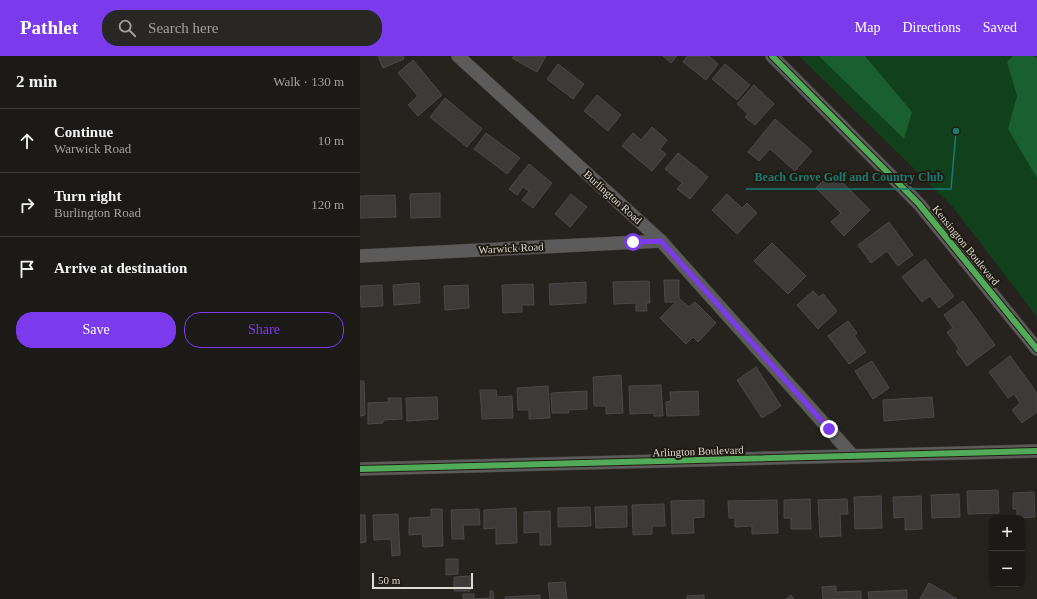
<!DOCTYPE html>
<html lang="en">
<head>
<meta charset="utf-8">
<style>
  body { margin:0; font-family:Georgia,serif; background:#292723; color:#f1f3f6 }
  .controls { position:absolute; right:12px; bottom:12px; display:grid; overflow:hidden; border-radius:8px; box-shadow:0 1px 3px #0004 }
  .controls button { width:36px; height:36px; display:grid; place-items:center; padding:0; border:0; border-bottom:1px solid #3a3835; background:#1c1a16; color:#f1f3f6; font:20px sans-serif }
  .scale { position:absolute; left:12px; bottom:10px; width:101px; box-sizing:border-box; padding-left:4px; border:2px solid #ddd9d3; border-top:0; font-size:11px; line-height:14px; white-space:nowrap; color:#ddd9d3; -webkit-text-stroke:3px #201b11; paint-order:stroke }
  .stop { position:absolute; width:12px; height:12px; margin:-9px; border:3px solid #7c3aed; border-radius:50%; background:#fff }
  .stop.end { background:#7c3aed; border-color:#fff; box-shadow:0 1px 4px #0008 }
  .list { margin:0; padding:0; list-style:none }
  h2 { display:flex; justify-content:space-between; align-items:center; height:52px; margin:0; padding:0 16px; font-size:17px }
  h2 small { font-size:13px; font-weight:400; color:#a0a1a1 }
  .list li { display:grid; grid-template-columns:26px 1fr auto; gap:12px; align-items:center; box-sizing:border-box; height:64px; padding:0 16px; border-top:1px solid #3a3835 }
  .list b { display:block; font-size:15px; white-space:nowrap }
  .list p { margin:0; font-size:13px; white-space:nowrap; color:#a0a1a1 }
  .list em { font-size:13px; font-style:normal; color:#a0a1a1 }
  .actions { display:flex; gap:8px; padding:12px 16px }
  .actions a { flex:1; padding:9px 0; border:1px solid #7c3aed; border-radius:16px; text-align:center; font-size:14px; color:#7c3aed }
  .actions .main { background:#7c3aed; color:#fff }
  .icon { flex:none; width:22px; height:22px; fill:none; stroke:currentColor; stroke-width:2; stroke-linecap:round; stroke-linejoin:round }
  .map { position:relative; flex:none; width:677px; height:543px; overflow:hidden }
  header { display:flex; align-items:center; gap:24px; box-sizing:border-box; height:56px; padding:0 20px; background:#7c3aed; color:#fff }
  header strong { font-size:19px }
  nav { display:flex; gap:22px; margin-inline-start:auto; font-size:14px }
  .search { width:280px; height:36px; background:#292723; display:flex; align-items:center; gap:10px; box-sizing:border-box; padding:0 14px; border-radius:16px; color:#a0a1a1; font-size:15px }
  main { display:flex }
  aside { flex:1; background:#1c1a16 }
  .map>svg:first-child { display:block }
  .green { fill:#10401c }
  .forest { fill:#1a5f2e }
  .building { fill:#3d3a3a; stroke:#4b4848 }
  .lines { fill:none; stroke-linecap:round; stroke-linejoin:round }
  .minor-casing { stroke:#423f3c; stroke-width:14 }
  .minor { stroke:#5c5b5b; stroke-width:13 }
  .cycleway-casing { stroke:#201b11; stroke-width:8 }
  .cycleway { stroke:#51ab58; stroke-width:6 }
  .route { stroke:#7c3aed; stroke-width:5 }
  .labels { text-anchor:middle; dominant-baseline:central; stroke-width:4; stroke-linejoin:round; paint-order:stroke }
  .street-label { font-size:11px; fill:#ddd9d3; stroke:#201b11 }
  .leader { fill:none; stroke:#197b73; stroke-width:1.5 }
  .callout-dot { fill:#197b73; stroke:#201b11; stroke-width:1.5 }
  .callout-label { font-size:12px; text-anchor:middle; font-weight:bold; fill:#197b73; stroke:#201b11; stroke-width:4; stroke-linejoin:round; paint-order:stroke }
</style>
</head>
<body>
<header>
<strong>Pathlet</strong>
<div class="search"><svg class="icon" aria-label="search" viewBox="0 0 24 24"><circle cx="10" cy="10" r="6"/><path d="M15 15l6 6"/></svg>Search here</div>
<nav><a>Map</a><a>Directions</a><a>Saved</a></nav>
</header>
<main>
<aside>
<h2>2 min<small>Walk · 130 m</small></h2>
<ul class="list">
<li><svg class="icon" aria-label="ahead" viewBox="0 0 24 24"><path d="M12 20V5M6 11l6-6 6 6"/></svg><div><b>Continue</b><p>Warwick Road</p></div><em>10 m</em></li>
<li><svg class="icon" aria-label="right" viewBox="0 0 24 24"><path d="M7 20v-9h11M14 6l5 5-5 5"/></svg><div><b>Turn right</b><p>Burlington Road</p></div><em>120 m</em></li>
<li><svg class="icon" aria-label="arrive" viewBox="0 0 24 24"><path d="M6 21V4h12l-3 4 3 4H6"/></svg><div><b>Arrive at destination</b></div></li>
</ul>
<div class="actions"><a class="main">Save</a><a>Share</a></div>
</aside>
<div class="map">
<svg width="677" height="543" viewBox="0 0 677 543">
  <rect width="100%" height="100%" fill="#26231e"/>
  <path class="green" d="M 439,0 L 677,0 L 677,261 L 592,150 Z"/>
  <g class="forest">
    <path d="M 459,0 L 505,0 L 552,56 L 544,83 Z"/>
    <path d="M 653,0 L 673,0 L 677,2 L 677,122 L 648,73 L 657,40 L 647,6 Z"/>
  </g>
  <g class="building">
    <path d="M 18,0 L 43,0 L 44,3 L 23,12 Z"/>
    <path d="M 154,0 L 186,0 L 177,16 L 152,2 Z"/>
    <path d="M 303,0 L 317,0 L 311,7 Z"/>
    <path d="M 327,0 L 349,0 L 358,8 L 346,24 L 323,6 Z"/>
    <path d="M 53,4 L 82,39 L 58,60 L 48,49 L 58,40 L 38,17 Z"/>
    <path d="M 198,8 L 224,28 L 213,43 L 187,23 Z"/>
    <path d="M 365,8 L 390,29 L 377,44 L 352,23 Z"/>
    <path d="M 394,29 L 414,48 L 395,69 L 385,61 L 388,58 L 377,48 Z"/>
    <path d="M 237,39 L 261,59 L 248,75 L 224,55 Z"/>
    <path d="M 85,42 L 122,73 L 107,91 L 70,61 Z"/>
    <path d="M 415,63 L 452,95 L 435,115 L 410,93 L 399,105 L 388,96 Z"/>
    <path d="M 292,71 L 307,84 L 300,93 L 306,98 L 292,115 L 262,90 L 273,77 L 281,84 Z"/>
    <path d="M 126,77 L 160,102 L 147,118 L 114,93 Z"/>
    <path d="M 318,97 L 348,121 L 330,143 L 317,133 L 322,127 L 305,113 Z"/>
    <path d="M 169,108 L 192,127 L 173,152 L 162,144 L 169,135 L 163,131 L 157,139 L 149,133 Z"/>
    <path d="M 472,116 L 510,154 L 484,180 L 471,166 L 481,157 L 456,132 Z"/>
    <path d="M 80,137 L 80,161 L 51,162 L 50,138 Z"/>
    <path d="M 211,138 L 227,151 L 210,171 L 195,158 Z"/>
    <path d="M 367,138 L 382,152 L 387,147 L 397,157 L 377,178 L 352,154 Z"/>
    <path d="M 35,139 L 36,161 L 0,162 L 0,140 Z"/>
    <path d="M 529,166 L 553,199 L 538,210 L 527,195 L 511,207 L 498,189 Z"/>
    <path d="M 412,187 L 446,220 L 428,238 L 394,205 Z"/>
    <path d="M 565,203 L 594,240 L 579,252 L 570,240 L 562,246 L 542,221 Z"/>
    <path d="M 304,224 L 319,224 L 319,242 L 329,251 L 335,246 L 356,267 L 338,286 L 333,281 L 326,288 L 300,262 L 316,246 L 305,246 Z"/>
    <path d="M 289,225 L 290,247 L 286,247 L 287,255 L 276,255 L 276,247 L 254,248 L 253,226 Z"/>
    <path d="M 226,226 L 226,247 L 190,249 L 189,228 Z"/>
    <path d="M 59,227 L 60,247 L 34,249 L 33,229 Z"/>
    <path d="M 173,228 L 174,249 L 162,249 L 162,256 L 143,257 L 142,229 Z"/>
    <path d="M 22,229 L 23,250 L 1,251 L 0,230 Z"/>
    <path d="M 108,229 L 109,252 L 85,254 L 84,230 Z"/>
    <path d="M 453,235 L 459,241 L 463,238 L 477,255 L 458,273 L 437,249 Z"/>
    <path d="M 603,245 L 635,289 L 607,310 L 596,295 L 599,293 L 587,276 L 593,272 L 584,259 Z"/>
    <path d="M 488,265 L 497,277 L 494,279 L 506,296 L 489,308 L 468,280 Z"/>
    <path d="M 650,300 L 677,337 L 677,356 L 662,367 L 652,354 L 660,347 L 654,338 L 648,342 L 629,316 Z"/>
    <path d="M 512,305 L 529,332 L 513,343 L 495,315 Z"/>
    <path d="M 396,311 L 421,350 L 402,362 L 377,324 Z"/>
    <path d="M 261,319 L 263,357 L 246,358 L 246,350 L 234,350 L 233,321 Z"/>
    <path d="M 0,325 L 4,325 L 5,359 L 0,360 Z"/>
    <path d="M 301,329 L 303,360 L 294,360 L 294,357 L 270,358 L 269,330 Z"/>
    <path d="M 188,330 L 190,362 L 169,363 L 169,354 L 158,354 L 157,332 Z"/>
    <path d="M 120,334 L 136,334 L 137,341 L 152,340 L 153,362 L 122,363 Z"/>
    <path d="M 227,335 L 227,353 L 208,354 L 209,357 L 192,357 L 191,337 Z"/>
    <path d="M 338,335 L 339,359 L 307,360 L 306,346 L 311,345 L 310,336 Z"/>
    <path d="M 77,341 L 78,363 L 47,365 L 46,342 Z"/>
    <path d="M 572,341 L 574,361 L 524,365 L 523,344 Z"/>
    <path d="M 28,342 L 41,342 L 42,363 L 23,364 L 23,367 L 8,368 L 8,347 L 29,346 Z"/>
    <path d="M 638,434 L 639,457 L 608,458 L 607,435 Z"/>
    <path d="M 674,436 L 675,461 L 657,462 L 657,453 L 653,453 L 653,437 Z"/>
    <path d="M 599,438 L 600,461 L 572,462 L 571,439 Z"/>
    <path d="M 521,440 L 522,472 L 495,473 L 494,441 Z"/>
    <path d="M 561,440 L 562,473 L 545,474 L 545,461 L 534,462 L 533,441 Z"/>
    <path d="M 450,443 L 451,473 L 431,473 L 431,462 L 424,462 L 424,444 Z"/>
    <path d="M 487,443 L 488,458 L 480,458 L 481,480 L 460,481 L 458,444 Z"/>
    <path d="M 344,444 L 344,461 L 333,462 L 334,477 L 312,478 L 311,445 Z"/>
    <path d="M 417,444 L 418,477 L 392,478 L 392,470 L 375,471 L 375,462 L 369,462 L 368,445 Z"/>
    <path d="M 304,448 L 305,470 L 292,470 L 292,478 L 273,479 L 272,449 Z"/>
    <path d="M 267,450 L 267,471 L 236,472 L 235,451 Z"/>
    <path d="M 230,451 L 231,470 L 198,471 L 198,452 Z"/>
    <path d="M 156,452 L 157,487 L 136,488 L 136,472 L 124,473 L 124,454 Z"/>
    <path d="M 71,453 L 82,453 L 83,490 L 63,491 L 62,478 L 49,479 L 49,462 L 71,461 Z"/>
    <path d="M 119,453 L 120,469 L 103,469 L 104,483 L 92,483 L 91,454 Z"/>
    <path d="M 190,455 L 191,489 L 180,489 L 180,476 L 164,477 L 164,456 Z"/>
    <path d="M 38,458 L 40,499 L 32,500 L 31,483 L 14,484 L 13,459 Z"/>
    <path d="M 0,459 L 5,459 L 6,486 L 0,487 Z"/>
    <path d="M 86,503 L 98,503 L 98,518 L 86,519 Z"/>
    <path d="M 110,520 L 110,535 L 94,535 L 94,521 Z"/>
    <path d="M 205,526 L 207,543 L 190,543 L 188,527 Z"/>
    <path d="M 569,527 L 597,543 L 560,543 Z"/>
    <path d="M 476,530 L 476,536 L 501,535 L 501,543 L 463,543 L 462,531 Z"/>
    <path d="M 547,534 L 547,543 L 509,543 L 508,536 Z"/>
    <path d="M 130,535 L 133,535 L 134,543 L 103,543 L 103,538 L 114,538 L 114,543 L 130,542 Z"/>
    <path d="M 180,539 L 180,543 L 145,543 L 145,541 Z"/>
    <path d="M 344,539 L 344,543 L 327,543 L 327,540 Z"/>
    <path d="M 431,539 L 434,543 L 426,543 Z"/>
  </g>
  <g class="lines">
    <defs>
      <g id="minor">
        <path d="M 98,0 L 301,185 L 493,400"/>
        <path d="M 412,0 L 559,148 L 677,293"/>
        <path d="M 0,200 L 301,185"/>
        <path d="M 0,413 L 677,395"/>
      </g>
    </defs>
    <use href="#minor" class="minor-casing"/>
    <use href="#minor" class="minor"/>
    <defs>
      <g id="cycleway">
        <path d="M 412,0 L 559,148 L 677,293"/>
        <path d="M 0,413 L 677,395"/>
      </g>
    </defs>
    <use href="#cycleway" class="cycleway-casing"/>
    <use href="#cycleway" class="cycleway"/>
  </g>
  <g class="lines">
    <path class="route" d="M 273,186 L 301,185 L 469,373"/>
  </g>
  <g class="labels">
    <g class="street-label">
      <text transform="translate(253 141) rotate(42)">Burlington Road</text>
      <text transform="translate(606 189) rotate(51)">Kensington Boulevard</text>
      <text transform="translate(151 192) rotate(-3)">Warwick Road</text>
      <text transform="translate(338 395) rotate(-2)">Arlington Boulevard</text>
    </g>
  </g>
  <path class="leader" d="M596 75L591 133H386"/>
  <circle class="callout-dot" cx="596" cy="75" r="4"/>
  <g class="callout-label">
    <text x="489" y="125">Beach Grove Golf and Country Club</text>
  </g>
</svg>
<div class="controls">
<button>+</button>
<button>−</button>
</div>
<div class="scale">50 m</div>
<div class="stop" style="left:273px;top:186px"></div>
<div class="stop end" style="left:469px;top:373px"></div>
</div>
</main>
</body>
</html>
